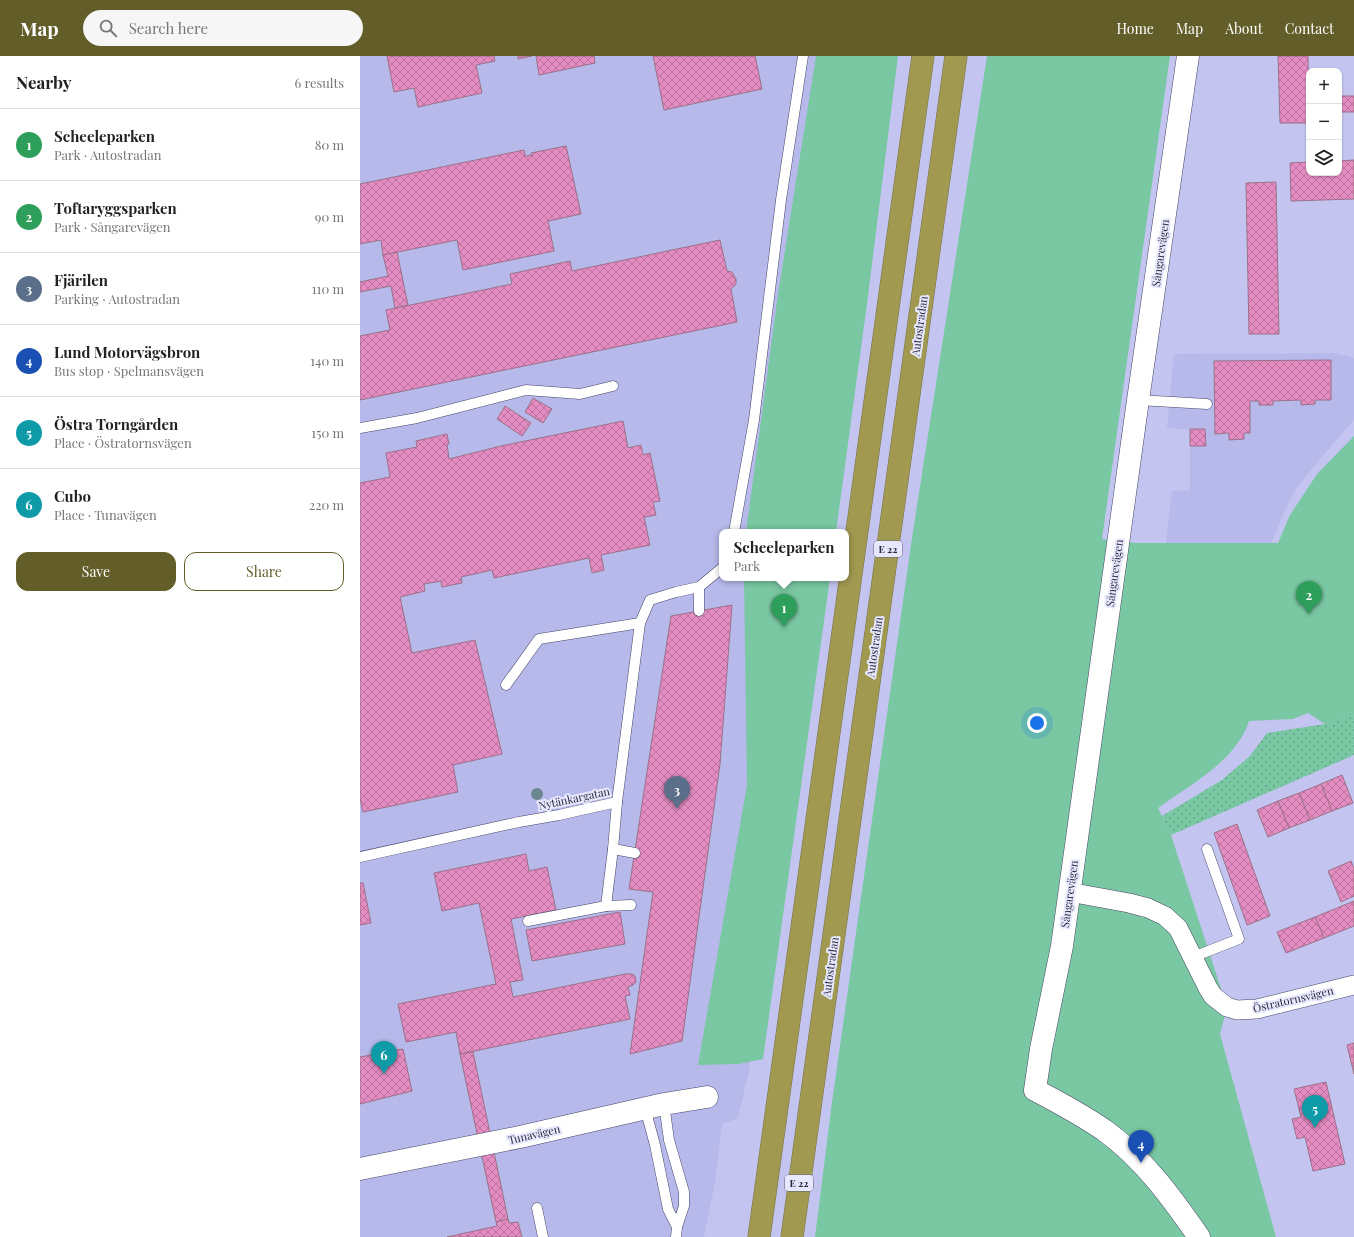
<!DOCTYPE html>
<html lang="en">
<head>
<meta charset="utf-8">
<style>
  body { margin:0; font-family:"Playfair Display",serif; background:#f6f6f6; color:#222 }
  .controls { position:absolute; right:12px; top:12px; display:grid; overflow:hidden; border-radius:8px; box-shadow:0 1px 3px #0004 }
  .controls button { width:36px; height:36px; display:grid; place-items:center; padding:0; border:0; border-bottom:1px solid #e0e0e0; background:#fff; color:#222; font:20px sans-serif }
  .you { position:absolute; left:677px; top:667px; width:14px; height:14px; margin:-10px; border:3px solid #fff; border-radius:50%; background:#1a73e8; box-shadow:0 0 0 6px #1a73e833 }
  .badge { display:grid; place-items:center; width:26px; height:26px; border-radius:50%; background:#625d29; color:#fff; font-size:13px; font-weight:700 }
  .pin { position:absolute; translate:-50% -33px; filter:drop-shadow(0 1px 2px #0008) }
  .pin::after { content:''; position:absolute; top:21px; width:14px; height:12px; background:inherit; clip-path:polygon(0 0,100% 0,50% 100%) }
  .popup { position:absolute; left:359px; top:473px; width:130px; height:52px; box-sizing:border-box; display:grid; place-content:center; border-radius:8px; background:#fff; filter:drop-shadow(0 1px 3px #0005); font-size:13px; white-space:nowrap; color:#767676 }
  .popup b { font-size:15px; color:#222 }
  .popup::after { content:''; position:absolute; left:50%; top:100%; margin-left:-8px; border:8px solid transparent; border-top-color:#fff }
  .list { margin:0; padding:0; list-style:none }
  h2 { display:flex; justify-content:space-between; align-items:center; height:52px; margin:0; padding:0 16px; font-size:17px }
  h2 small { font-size:13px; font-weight:400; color:#767676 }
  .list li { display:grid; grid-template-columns:26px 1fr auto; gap:12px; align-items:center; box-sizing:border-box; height:72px; padding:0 16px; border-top:1px solid #e0e0e0 }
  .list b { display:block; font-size:15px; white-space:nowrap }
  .list p { margin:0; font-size:13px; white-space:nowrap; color:#767676 }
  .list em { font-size:13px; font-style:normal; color:#767676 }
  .actions { display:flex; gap:8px; padding:12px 16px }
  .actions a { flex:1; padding:9px 0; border:1px solid #625d29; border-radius:12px; text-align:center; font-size:14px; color:#625d29 }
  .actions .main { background:#625d29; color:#fff }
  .icon { flex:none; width:22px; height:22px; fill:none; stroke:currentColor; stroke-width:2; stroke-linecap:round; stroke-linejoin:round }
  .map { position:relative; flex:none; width:994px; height:1181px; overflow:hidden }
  header { display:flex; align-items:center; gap:24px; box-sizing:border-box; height:56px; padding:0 20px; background:#625d29; color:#fff }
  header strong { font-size:19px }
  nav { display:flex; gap:22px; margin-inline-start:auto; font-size:14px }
  .search { width:280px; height:36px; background:#f6f6f6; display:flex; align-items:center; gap:10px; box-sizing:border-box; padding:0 14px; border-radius:22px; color:#767676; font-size:15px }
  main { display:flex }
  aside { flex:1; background:#fff }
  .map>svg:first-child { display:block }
  .built { fill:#b7b9eb }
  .grass { fill:url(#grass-dots) }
  .park { fill:#7ac7a3 }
  .building { fill:url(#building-cross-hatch); stroke:#9a7189 }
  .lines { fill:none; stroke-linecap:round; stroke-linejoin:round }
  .lane-casing { stroke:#444468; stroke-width:11 }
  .street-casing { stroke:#444468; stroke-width:20 }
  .secondary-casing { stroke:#444468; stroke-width:23 }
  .highway-casing { stroke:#777248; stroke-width:23 }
  .lane { stroke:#fff; stroke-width:10 }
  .street { stroke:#fff; stroke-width:19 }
  .secondary { stroke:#fff; stroke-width:22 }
  .highway { stroke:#a19950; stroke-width:22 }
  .tree { fill:#6c868f }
  .labels { text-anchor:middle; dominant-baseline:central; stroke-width:4; stroke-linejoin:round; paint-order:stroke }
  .shield { fill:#e7e8fe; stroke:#626275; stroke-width:1 }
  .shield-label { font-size:10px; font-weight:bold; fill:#29293a }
  .street-label { font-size:11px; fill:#29293a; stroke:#e7e8fe }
</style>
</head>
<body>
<header>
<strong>Map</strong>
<div class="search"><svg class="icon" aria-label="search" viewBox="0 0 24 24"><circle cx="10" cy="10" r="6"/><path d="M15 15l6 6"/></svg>Search here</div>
<nav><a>Home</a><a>Map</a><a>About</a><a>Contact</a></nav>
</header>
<main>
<aside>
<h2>Nearby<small>6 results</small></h2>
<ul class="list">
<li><span class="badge" style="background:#2e9e5b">1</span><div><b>Scheeleparken</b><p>Park · Autostradan</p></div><em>80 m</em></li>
<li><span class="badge" style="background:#2e9e5b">2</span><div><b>Toftaryggsparken</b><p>Park · Sångarevägen</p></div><em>90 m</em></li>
<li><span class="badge" style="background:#5c6f8a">3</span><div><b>Fjärilen</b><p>Parking · Autostradan</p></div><em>110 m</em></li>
<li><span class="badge" style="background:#1a4fb4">4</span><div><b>Lund Motorvägsbron</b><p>Bus stop · Spelmansvägen</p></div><em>140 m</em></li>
<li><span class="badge" style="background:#0f9aa8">5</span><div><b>Östra Torngården</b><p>Place · Östratornsvägen</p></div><em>150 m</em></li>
<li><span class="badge" style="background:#0f9aa8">6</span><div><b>Cubo</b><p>Place · Tunavägen</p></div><em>220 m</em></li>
</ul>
<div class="actions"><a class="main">Save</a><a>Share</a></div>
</aside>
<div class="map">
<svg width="994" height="1181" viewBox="0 0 994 1181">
  <defs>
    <pattern id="grass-dots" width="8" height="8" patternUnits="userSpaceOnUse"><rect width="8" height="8" fill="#7ac7a3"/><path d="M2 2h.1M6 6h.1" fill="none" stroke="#64a286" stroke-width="1.8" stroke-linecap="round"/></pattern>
    <pattern id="building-cross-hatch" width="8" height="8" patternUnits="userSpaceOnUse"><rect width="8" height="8" fill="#e58dc2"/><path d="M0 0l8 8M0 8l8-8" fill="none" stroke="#ba739f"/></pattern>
  </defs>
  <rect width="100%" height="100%" fill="#c3c5f0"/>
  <g class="built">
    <path d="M 0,0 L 516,0 L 457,476 L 362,476 L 362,522 L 451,522 L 389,1015 L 378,1062 L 362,1068 L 355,1127 L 344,1181 L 0,1181 Z"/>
    <path d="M 975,297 L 994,302 L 994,364 L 982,377 L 937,431 L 923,458 L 904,504 L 804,502 L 812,435 L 830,434 L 830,374 L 807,372 L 814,298 Z"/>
  </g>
  <path class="grass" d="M 994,660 L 994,699 L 811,779 L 802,760 L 862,724 L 890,700 L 907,677 L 965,668 Z"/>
  <g class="park">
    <path d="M 456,0 L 538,0 L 507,248 L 476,476 L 386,476 L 418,238 Z"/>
    <path d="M 627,0 L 810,0 L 742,483 L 775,487 L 918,487 L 930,459 L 957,418 L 994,380 L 994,660 L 965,668 L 948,657 L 933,663 L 889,665 C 877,704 830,729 798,752 L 811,779 L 867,951 L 860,978 L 916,1181 L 455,1181 L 472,1046 L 552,482 Z"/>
    <path d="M 384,522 L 470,522 L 403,1003 L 378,1008 L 338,1009 L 387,729 Z"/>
  </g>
  <g class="building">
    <path d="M 27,0 L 134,0 L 135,5 L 116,9 L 122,37 L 58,51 L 54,32 L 34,36 Z"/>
    <path d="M 158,0 L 172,0 L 158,3 Z"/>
    <path d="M 176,0 L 234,0 L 235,7 L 179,19 Z"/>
    <path d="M 293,0 L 395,0 L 402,33 L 304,54 Z"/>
    <path d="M 918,0 L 948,0 L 949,67 L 920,67 Z"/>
    <rect x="979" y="40" width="15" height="16"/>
    <path d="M 206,90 L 221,158 L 188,165 L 194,195 L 103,214 L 97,184 L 23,199 L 21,184 L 0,188 L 0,128 L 164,94 L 165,100 L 172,99 L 171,97 Z"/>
    <path d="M 994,104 L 994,143 L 931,145 L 930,107 L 949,106 L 949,117 L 979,117 L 979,105 Z"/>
    <path d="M 916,126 L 919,278 L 889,278 L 886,127 Z"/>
    <path d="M 360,184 L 367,215 L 372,216 L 376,223 L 376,228 L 371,233 L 377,266 L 0,344 L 0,280 L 30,274 L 26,254 L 152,228 L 150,218 L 210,205 L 212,215 Z"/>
    <path d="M 37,196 L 48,249 L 35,252 L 31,230 L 0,236 L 0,226 L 28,220 L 23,199 Z"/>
    <path d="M 971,304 L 971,344 L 955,344 L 955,348 L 941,349 L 941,344 L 913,345 L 913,349 L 899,349 L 899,345 L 890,345 L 890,377 L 884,377 L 884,383 L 869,384 L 869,377 L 855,378 L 854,305 Z"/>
    <path d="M 173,342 L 192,353 L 183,367 L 165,356 Z"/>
    <path d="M 145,350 L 171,367 L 162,380 L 137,363 Z"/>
    <path d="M 263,365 L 268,392 L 281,389 L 283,399 L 290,397 L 300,445 L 293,446 L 296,459 L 284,461 L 290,489 L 241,499 L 244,514 L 232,517 L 229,502 L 134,522 L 132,514 L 101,521 L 102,527 L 82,531 L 81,525 L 64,528 L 65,535 L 40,541 L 52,597 L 115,584 L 142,698 L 93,709 L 98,736 L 3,756 L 0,742 L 0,427 L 30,421 L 26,397 L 57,391 L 56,385 L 87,378 L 89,388 L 87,388 L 89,403 L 141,390 Z"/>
    <path d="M 830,373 L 845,373 L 846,390 L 830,390 Z"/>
    <path d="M 372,549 L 360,708 L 322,985 L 270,998 L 293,836 L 269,833 L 311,560 Z"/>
    <path d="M 982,719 L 993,747 L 972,755 L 961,728 Z"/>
    <path d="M 961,728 L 972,755 L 950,764 L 939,737 Z"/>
    <path d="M 939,737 L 950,764 L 929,772 L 918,745 Z"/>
    <path d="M 918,745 L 929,772 L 908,781 L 897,754 Z"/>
    <path d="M 877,768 L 910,860 L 887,869 L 854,777 Z"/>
    <path d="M 166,798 L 169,815 L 187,811 L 196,854 L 151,863 L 163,924 L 150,926 L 153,941 L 265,918 L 272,918 L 275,920 L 276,926 L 273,929 L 268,931 L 270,939 L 265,940 L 270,963 L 100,998 L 96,976 L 46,986 L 38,948 L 136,928 L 119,847 L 82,855 L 74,817 Z"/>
    <path d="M 991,805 L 994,812 L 994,840 L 981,846 L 968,815 Z"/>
    <path d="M 0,827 L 3,827 L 11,867 L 0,869 Z"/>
    <path d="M 994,845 L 994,870 L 964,882 L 955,861 Z"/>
    <path d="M 260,856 L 265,888 L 172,905 L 166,874 Z"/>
    <path d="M 955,861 L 964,882 L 926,897 L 917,876 Z"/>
    <path d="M 994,987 L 994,1018 L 987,989 Z"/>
    <path d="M 43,993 L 52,1035 L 0,1048 L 0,1001 Z"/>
    <path d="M 113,996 L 148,1163 L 136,1166 L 100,998 Z"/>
    <path d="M 966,1026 L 985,1108 L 953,1115 L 945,1081 L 937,1083 L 932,1063 L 941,1061 L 934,1033 Z"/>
    <path d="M 148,1163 L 149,1167 L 158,1166 L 162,1181 L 87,1181 L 137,1170 L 136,1166 Z"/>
  </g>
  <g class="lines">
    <defs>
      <g id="lane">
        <path d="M 778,344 L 847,348"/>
        <path d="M 0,372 L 57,362 L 166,334 L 220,338 L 253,330"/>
        <path d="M 374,476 L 394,364 L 421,144 L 443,0"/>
        <path d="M 339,531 L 339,555"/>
        <path d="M 146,629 L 179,583 L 280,567 L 290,544 L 316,536 L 339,531 L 362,512"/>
        <path d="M 257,746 L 253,793 L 275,797"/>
        <path d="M 0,801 L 159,766 L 199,759 L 257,746 L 280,567"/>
        <path d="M 246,850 L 271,849"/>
        <path d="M 168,865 L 246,850 L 253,793"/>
        <path d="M 833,901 L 879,883 L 847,793"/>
        <path d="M 304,1048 L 309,1084 L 324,1136 L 324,1150 L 317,1171 L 316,1181"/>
        <path d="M 285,1052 L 295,1089 L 308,1153 L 317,1171"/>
        <path d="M 177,1152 L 183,1181"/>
      </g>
      <path id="street" d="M 709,836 L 769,847 L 788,852 L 805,860 L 818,872 L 848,932 L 853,940 L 867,951 L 877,954 L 897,953 L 994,929"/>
      <g id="secondary">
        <path d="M 828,0 L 778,344 L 702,890 L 681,993 L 675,1034 C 698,1046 722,1059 744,1074 C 783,1102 812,1142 839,1181"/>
        <path d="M 0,1113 L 160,1081 L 304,1048 L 347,1041"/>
      </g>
      <g id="highway">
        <path d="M 399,1181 L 563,0"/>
        <path d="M 432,1181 L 596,0"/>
      </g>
    </defs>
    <use href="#lane" class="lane-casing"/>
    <use href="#street" class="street-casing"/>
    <use href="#secondary" class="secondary-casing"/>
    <use href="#highway" class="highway-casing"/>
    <use href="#lane" class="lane"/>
    <use href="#street" class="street"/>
    <use href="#secondary" class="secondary"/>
    <use href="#highway" class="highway"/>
  </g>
  <circle class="tree" cx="177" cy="738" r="6"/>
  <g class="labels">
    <g class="shield">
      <rect x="514" y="485" width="28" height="16" rx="3"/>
      <rect x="425" y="1119" width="28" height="16" rx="3"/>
    </g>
    <g class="shield-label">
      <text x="528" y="493">E 22</text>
      <text x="439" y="1127">E 22</text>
    </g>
    <g class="street-label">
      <text transform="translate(800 197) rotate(-82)">Sångarevägen</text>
      <text transform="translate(559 270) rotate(-82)">Autostradan</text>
      <text transform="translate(754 517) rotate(-82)">Sångarevägen</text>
      <text transform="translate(514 591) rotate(-82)">Autostradan</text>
      <text transform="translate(214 742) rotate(-12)">Nytänkargatan</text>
      <text transform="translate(709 838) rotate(-82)">Sångarevägen</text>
      <text transform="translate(470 911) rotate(-82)">Autostradan</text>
      <text transform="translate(933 943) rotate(-13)">Östratornsvägen</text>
      <text transform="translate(174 1078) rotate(-13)">Tunavägen</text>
    </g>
  </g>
</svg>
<div class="controls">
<button>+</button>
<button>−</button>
<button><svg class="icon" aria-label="layers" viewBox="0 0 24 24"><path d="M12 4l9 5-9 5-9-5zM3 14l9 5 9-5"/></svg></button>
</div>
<div class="you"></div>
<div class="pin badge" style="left:424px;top:571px;background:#2e9e5b">1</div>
<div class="popup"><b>Scheeleparken</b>Park</div>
<div class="pin badge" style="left:949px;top:558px;background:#2e9e5b">2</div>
<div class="pin badge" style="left:317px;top:753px;background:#5c6f8a">3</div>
<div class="pin badge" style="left:781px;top:1107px;background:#1a4fb4">4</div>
<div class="pin badge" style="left:955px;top:1072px;background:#0f9aa8">5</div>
<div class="pin badge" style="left:24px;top:1018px;background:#0f9aa8">6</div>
</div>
</main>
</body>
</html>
